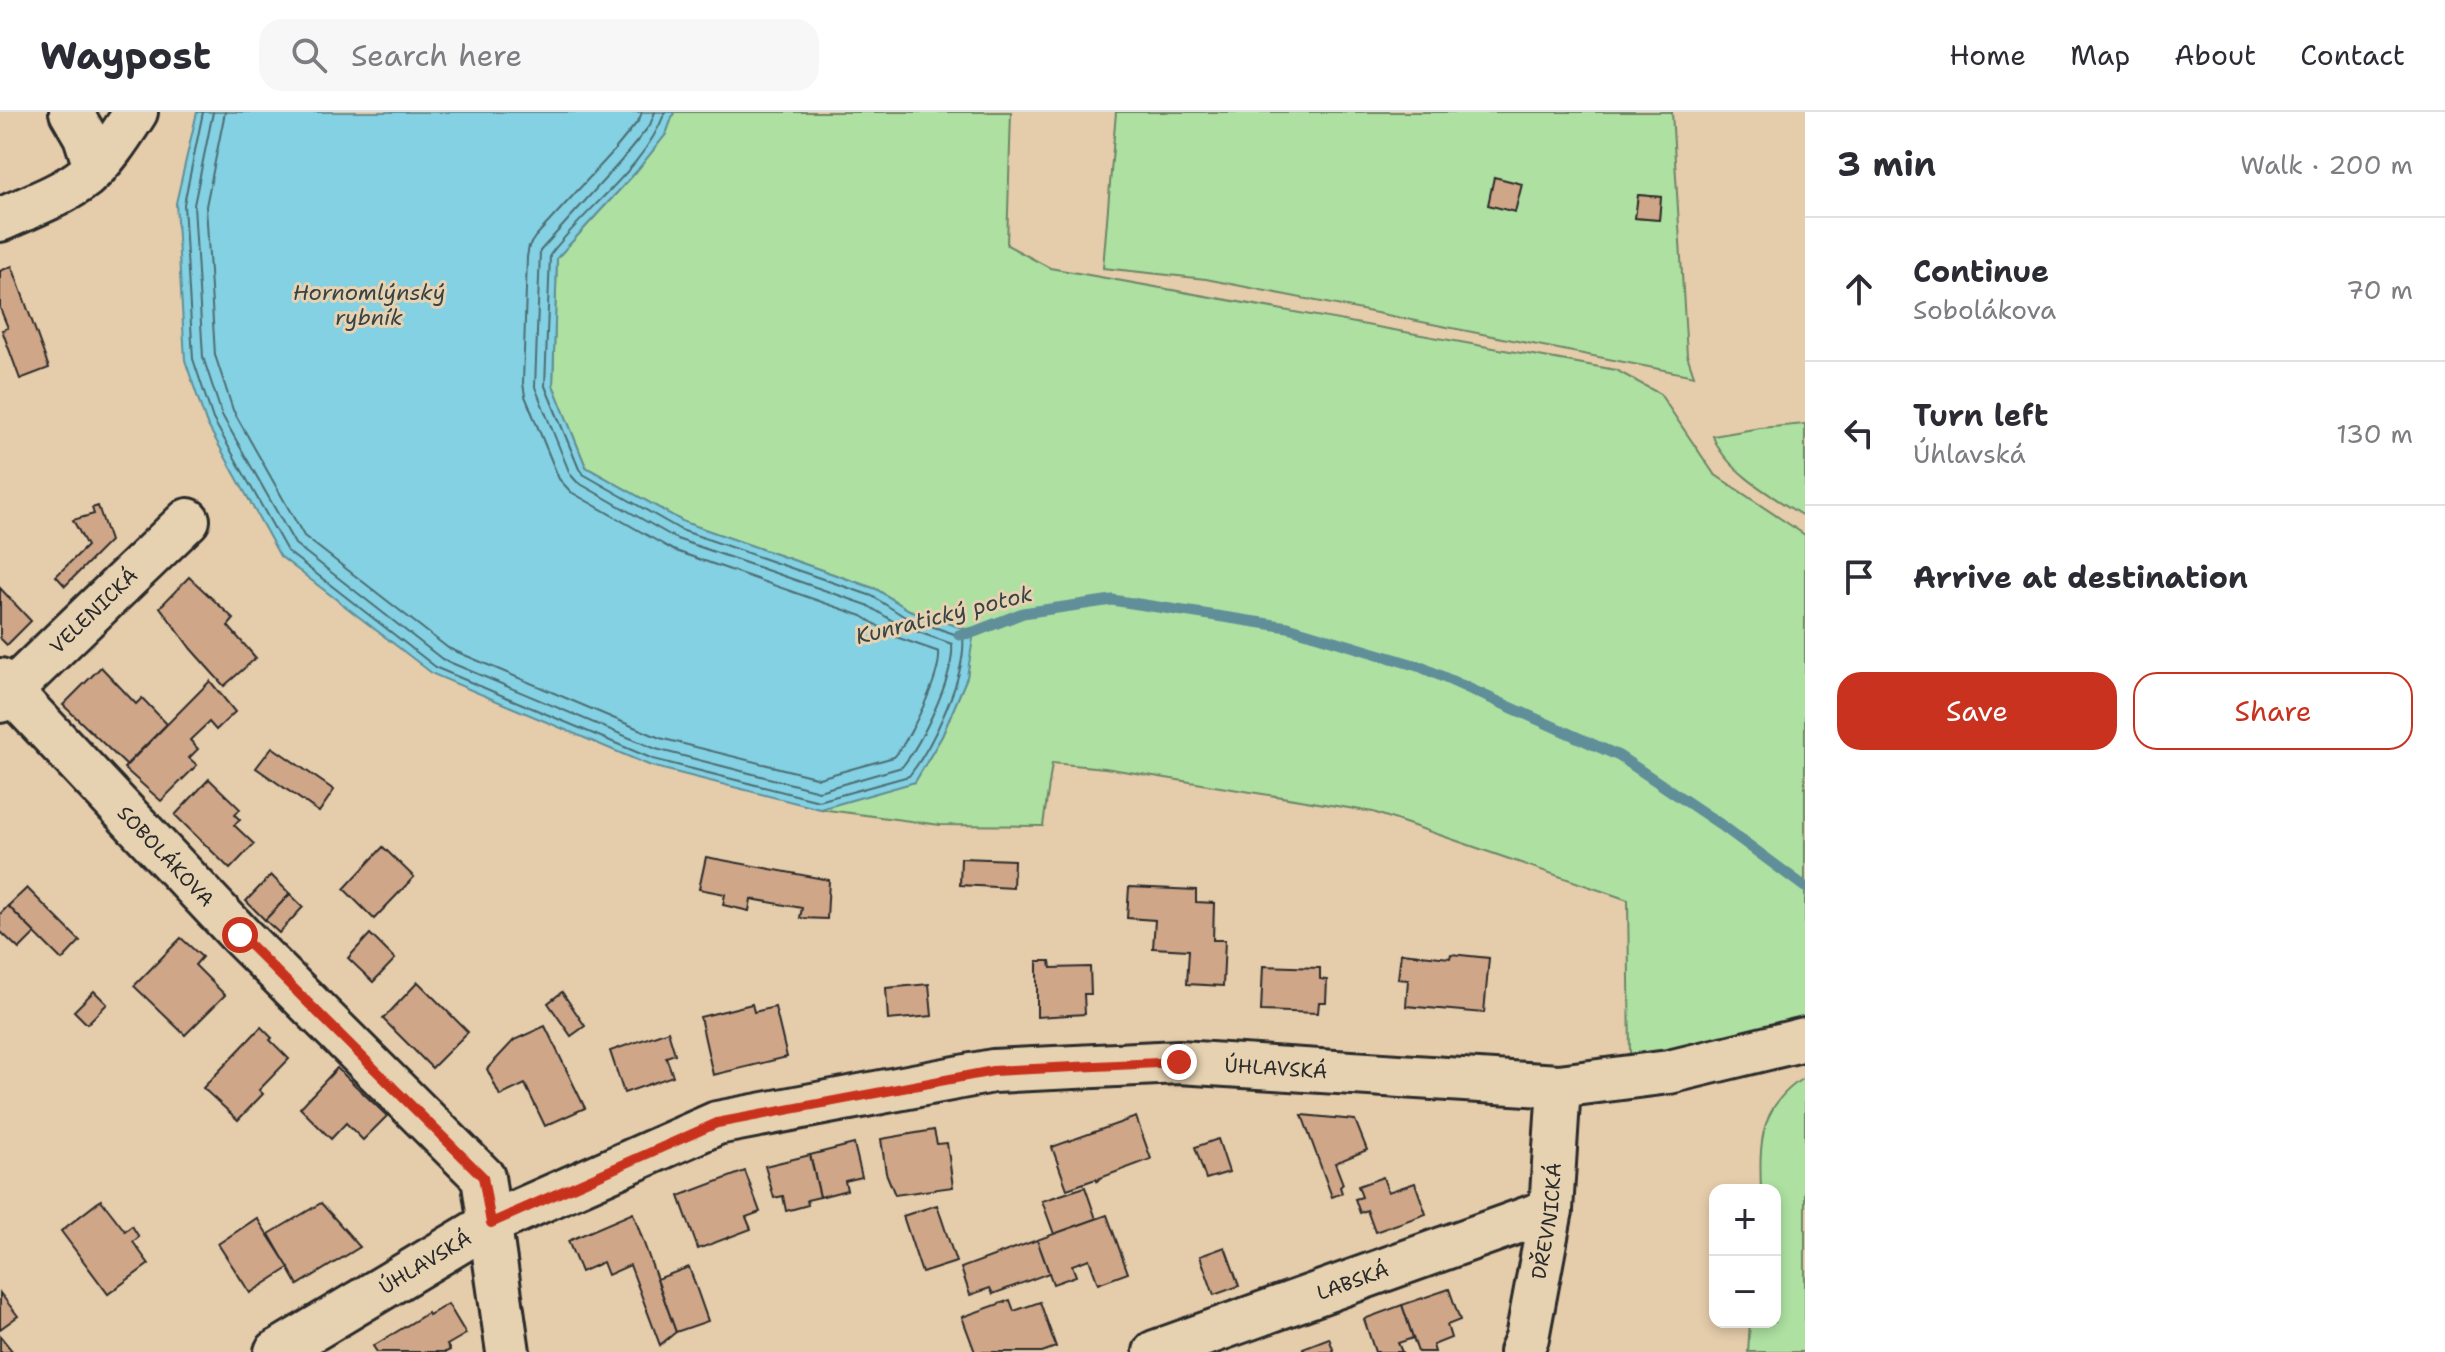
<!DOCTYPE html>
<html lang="en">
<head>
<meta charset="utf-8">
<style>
  body { margin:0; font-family:"Shantell Sans",sans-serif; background:#f7f7f7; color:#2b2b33 }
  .controls { position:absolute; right:24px; bottom:24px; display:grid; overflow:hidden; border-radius:16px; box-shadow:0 4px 12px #0003 }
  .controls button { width:72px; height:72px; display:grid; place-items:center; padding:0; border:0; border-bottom:2px solid #e1e1e2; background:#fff; color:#2b2b33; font:40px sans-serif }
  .stop { position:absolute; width:24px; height:24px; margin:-18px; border:6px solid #c8321e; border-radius:50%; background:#fff }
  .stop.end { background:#c8321e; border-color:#fff; box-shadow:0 2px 8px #0008 }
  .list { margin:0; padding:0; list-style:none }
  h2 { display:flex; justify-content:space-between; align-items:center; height:104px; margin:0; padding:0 32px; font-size:34px }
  h2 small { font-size:26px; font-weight:400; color:#7c7c81 }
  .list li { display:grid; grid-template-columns:52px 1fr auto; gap:24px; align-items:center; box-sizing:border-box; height:144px; padding:0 32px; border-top:2px solid #e1e1e2 }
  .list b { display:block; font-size:30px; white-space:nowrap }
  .list p { margin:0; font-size:26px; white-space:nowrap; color:#7c7c81 }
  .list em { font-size:26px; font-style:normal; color:#7c7c81 }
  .actions { display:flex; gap:16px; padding:24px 32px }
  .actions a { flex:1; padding:18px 0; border:2px solid #c8321e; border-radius:24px; text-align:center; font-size:28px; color:#c8321e }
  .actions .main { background:#c8321e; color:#fff }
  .icon { flex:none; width:44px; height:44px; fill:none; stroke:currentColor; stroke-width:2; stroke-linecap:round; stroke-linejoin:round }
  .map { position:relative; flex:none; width:1805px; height:1240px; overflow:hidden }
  header { display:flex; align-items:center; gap:48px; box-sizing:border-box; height:112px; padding:0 40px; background:#fff; border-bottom:2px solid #e1e1e2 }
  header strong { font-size:38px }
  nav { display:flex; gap:44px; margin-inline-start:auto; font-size:28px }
  .search { width:560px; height:72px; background:#f7f7f7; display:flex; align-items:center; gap:20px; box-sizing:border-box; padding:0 28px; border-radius:24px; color:#7c7c81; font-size:30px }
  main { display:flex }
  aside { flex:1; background:#fff }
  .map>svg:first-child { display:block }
  .green { fill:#ade0a1; stroke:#6c8666; stroke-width:2; fill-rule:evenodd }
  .water { fill:#83d1e2; stroke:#608f99; stroke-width:2 }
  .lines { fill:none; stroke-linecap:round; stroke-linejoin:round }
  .shore { stroke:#4e6d74; stroke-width:2 }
  .stream { stroke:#608f99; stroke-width:11 }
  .building { fill:#cfa688; stroke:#2b2b2b; stroke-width:2 }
  .minor-casing { stroke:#2b2b2b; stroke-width:48 }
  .minor { stroke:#e6d2b1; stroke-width:42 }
  .route { stroke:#c8321e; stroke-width:10 }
  .labels { text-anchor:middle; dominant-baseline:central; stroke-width:6; stroke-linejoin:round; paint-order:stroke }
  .street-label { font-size:20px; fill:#2b2b2b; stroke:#e6d2b1 }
  .water-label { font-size:22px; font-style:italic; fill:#384446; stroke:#e6d2b1 }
</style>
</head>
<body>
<header>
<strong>Waypost</strong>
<div class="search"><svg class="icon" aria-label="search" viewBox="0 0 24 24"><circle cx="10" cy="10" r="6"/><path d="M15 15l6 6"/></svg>Search here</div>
<nav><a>Home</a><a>Map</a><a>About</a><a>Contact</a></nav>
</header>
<main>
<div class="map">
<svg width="1805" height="1240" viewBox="0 0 1805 1240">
  <rect width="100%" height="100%" fill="#e5ccab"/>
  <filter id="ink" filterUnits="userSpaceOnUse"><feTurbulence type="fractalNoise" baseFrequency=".0125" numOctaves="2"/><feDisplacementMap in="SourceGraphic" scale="16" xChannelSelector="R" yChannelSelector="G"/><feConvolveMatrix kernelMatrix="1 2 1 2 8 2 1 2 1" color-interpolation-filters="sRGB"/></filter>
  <g filter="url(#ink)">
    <g class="green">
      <path d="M 674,0 L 1011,0 L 1007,133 L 1050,156 L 1616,258 L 1660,282 L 1714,362 L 1805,423 L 1805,904 L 1706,933 L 1630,944 L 1628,788 L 1373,700 L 1105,656 L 1052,651 L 1043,714 L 940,713 L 820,697 L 915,670 L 942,624 L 967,565 L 973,520 L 909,498 L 876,477 L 684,410 L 586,355 L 553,273 L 557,146 L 635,61 L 666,22 Z"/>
      <path d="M 1116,0 L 1672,0 L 1687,243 L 1694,264 L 1206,167 L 1103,156 ZM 1638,83 L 1661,85 L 1659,108 L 1636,106 Z"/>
      <path d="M 1805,312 L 1805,405 C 1776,387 1724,358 1713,324 L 1760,316 Z"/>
      <path d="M 1805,965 L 1805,1240 L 1748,1240 L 1750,1210 L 1775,1210 L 1775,1078 L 1761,1078 C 1759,1029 1760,993 1805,965 Z"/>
    </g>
    <path class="water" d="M 197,0 L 674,0 L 666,22 L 635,61 L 557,146 L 553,273 L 586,355 L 684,410 L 876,477 L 909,498 L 974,520 L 967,565 L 942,624 L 915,670 L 820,697 L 651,654 L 433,562 L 280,444 L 206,310 L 185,248 L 176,91 Z"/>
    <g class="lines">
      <g class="shore">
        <path d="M 203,0 L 184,92 L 193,247 L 213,307 L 287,439 L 437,556 L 653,647 L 819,689 L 909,664 C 932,635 967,562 963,525 L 905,505 L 872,484 L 681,418 L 583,362 L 579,357 L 545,274 L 550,143 C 585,96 645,56 665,0"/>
        <path d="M 213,0 L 194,93 L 203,245 L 222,303 L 295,432 L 442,547 L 656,637 L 819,679 L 902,655 C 922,630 955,563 952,532 L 901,514 L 867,493 L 677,427 L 577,370 L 570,362 L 535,275 L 540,139 L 621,49 L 650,13 L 655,0"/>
        <path d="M 225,0 L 206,94 L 215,243 L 233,298 L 304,424 L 448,536 L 660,626 L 819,666 L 894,645 C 910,626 941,564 939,540 L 896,525 L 862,504 L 673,438 L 571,380 L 559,367 L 525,284 L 523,271 L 527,145 L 529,134 L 535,125 L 612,41 L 639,8 L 642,0"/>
      </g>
      <path class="stream" d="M 959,523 L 974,520 L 1023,501 L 1112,488 L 1288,515 L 1421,555 L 1619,644 L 1720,712 L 1805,775"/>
    </g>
    <g class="building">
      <path d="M 1494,65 L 1522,72 L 1515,100 L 1488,93 Z"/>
      <path d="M 1638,83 L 1661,85 L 1659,108 L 1635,106 Z"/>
      <path d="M 12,154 L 49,256 L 20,267 L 2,218 L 8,216 L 0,196 L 0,159 Z"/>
      <path d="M 98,394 L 110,429 L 65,474 L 56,464 L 87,434 L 73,408 L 94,402 L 92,396 Z"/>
      <path d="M 189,465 L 234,507 L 228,514 L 256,546 L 224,574 L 191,537 L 160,495 Z"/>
      <path d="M 0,476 L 31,509 L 7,533 L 0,526 Z"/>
      <path d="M 101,555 L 136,592 L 142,586 L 167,612 L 126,653 L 63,593 Z"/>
      <path d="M 210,569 L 235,600 L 216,618 L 209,610 L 190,628 L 198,637 L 189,646 L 197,653 L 161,689 L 124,656 Z"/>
      <path d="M 272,635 L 334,678 L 319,700 L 256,656 Z"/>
      <path d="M 209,667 L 240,697 L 235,703 L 240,708 L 234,713 L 254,732 L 230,757 L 175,703 Z"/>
      <path d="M 383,735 L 414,765 L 374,807 L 344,777 Z"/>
      <path d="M 706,745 L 829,768 L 827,807 L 800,806 L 802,796 L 751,787 L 749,799 L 723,793 L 725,782 L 699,777 Z"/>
      <path d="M 961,746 L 1014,748 L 1013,776 L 960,773 Z"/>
      <path d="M 271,763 L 290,782 L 265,808 L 246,789 Z"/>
      <path d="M 1129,775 L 1196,778 L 1196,790 L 1214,791 L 1213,828 L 1225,828 L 1223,874 L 1187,872 L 1189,838 L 1153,836 L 1155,808 L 1127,806 Z"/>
      <path d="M 27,776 L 80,829 L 62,848 L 8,794 Z"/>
      <path d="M 290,782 L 303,795 L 279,821 L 265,808 Z"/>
      <path d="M 8,794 L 35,821 L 19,837 L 0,819 L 0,802 Z"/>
      <path d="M 370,822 L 395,847 L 373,870 L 348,846 Z"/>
      <path d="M 181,826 L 202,845 L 195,853 L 225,883 L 185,923 L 134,874 Z"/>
      <path d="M 1401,841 L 1450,846 L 1451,842 L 1489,846 L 1484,901 L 1406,894 L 1408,868 L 1398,867 Z"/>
      <path d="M 1037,849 L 1050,849 L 1051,856 L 1090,855 L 1091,882 L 1084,882 L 1085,902 L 1037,905 Z"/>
      <path d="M 1263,854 L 1320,856 L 1320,867 L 1327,868 L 1326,890 L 1319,890 L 1318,901 L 1261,899 Z"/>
      <path d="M 418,870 L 468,920 L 432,956 L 383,907 Z"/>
      <path d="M 929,872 L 932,904 L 888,908 L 886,876 Z"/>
      <path d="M 94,879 L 107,892 L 87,912 L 74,899 Z"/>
      <path d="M 562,880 L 585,914 L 571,924 L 548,891 Z"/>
      <path d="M 752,892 L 754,900 L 775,895 L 787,945 L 713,963 L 700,905 Z"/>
      <path d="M 545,914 L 585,996 L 545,1014 L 525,972 L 500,984 L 487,957 L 514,928 Z"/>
      <path d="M 261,915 L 272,926 L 270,928 L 289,947 L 259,978 L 263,982 L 238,1008 L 203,976 Z"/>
      <path d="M 668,919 L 675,942 L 666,945 L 673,964 L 624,981 L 610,939 Z"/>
      <path d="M 337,956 L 387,1004 L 363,1028 L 346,1011 L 331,1027 L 300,996 Z"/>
      <path d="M 1302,1003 L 1355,1008 L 1367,1038 L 1335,1051 L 1343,1072 L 1340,1075 L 1342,1081 L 1332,1085 Z"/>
      <path d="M 1136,1005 L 1151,1047 L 1100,1066 L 1097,1069 L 1096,1067 L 1067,1077 L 1052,1035 Z"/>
      <path d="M 934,1018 L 937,1032 L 947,1031 L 953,1075 L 895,1083 L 886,1061 L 881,1027 Z"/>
      <path d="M 1218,1027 L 1229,1060 L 1206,1067 L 1195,1035 Z"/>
      <path d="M 854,1032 L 862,1065 L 845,1069 L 847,1078 L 820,1085 L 810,1043 Z"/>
      <path d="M 810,1043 L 820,1085 L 807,1088 L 808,1093 L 786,1099 L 783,1084 L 774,1086 L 765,1054 Z"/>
      <path d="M 745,1059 L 760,1100 L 746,1105 L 751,1117 L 698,1137 L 679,1084 Z"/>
      <path d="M 1383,1065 L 1388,1080 L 1415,1071 L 1426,1102 L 1375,1120 L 1367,1098 L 1360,1101 L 1355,1087 L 1362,1085 L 1358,1074 Z"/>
      <path d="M 1085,1075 L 1096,1107 L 1054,1122 L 1042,1089 Z"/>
      <path d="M 101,1088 L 125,1119 L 132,1114 L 139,1125 L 133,1130 L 149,1152 L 108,1182 L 61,1119 Z"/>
      <path d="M 321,1091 L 360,1135 L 298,1173 L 269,1122 Z"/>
      <path d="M 937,1093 L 956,1150 L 922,1161 L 903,1104 Z"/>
      <path d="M 633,1101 L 676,1220 L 660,1233 L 630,1153 L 608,1163 L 603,1150 L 581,1160 L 568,1129 Z"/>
      <path d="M 1107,1103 L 1128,1161 L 1098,1172 L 1089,1147 L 1072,1153 L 1076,1164 L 1053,1172 L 1037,1128 Z"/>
      <path d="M 257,1106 L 289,1156 L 250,1181 L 218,1132 Z"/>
      <path d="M 1037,1128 L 1049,1161 L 993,1182 L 990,1176 L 970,1183 L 961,1156 Z"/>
      <path d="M 1225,1135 L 1239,1174 L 1214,1183 L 1200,1144 Z"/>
      <path d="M 689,1155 L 708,1209 L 676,1220 L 657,1167 Z"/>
      <path d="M 1449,1177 L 1460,1208 L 1447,1213 L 1451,1226 L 1433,1233 L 1435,1240 L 1418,1240 L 1402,1193 Z"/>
      <path d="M 0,1181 L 18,1204 L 0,1217 Z"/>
      <path d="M 1010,1188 L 1014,1199 L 1040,1190 L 1056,1235 L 1042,1240 L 975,1240 L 962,1205 Z"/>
      <path d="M 448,1192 L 466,1222 L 447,1233 L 450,1238 L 446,1240 L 377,1240 L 373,1234 L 428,1201 L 429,1203 Z"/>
      <path d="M 1402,1193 L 1413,1226 L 1398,1231 L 1402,1240 L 1375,1240 L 1364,1207 Z"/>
      <path d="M 0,1224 L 13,1240 L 0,1240 Z"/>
      <path d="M 1329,1226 L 1334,1240 L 1296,1240 L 1304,1238 L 1303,1236 Z"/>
    </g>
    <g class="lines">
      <defs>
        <g id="minor">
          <path d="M 71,0 L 85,24 L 95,55"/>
          <path d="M 0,108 C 28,95 61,84 85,65 C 106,47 121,23 136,0"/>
          <path id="s1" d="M 0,568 L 240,823 L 483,1065 L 508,1240"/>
          <path id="s2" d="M 0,589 L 188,408"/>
          <path id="s3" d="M 276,1240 L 491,1111 L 717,1011 L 993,959 L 1179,950 L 1559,974 L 1669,960 L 1805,927"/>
          <path id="s4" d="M 1155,1240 L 1551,1098"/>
          <path id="s5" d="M 1521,1240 L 1527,1226 L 1551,1098 L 1559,974"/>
        </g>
      </defs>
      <use href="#minor" class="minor-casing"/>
      <use href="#minor" class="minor"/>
    </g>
  </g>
  <g class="lines" filter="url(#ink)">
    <path class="route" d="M 240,823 L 483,1065 L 491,1111 L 717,1011 L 993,959 L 1179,950"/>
  </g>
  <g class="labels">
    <g class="street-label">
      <text stroke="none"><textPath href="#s2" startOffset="130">VELENICKÁ</textPath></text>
      <text stroke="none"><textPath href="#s1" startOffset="242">SOBOLÁKOVA</textPath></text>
      <text stroke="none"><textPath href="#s3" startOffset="1062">ÚHLAVSKÁ</textPath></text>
      <text stroke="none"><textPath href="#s5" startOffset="134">DŘEVNICKÁ</textPath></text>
      <text stroke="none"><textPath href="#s3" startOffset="174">ÚHLAVSKÁ</textPath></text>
      <text stroke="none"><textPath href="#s4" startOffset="210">LABSKÁ</textPath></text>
    </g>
    <g class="water-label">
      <text x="369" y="180">Hornomlýnský<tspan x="369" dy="25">rybník</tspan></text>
      <text transform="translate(944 503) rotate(-14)">Kunratický potok</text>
    </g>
  </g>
</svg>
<div class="controls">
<button>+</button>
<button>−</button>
</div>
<div class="stop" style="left:240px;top:823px"></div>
<div class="stop end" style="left:1179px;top:950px"></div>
</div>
<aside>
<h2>3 min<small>Walk · 200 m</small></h2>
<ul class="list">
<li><svg class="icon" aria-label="ahead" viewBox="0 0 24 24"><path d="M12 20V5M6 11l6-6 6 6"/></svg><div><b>Continue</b><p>Sobolákova</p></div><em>70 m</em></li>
<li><svg class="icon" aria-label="left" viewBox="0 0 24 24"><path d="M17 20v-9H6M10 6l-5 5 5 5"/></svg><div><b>Turn left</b><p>Úhlavská</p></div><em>130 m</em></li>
<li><svg class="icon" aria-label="arrive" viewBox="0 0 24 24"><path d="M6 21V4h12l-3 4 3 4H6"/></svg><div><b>Arrive at destination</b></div></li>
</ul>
<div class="actions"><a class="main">Save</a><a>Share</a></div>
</aside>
</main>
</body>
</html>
